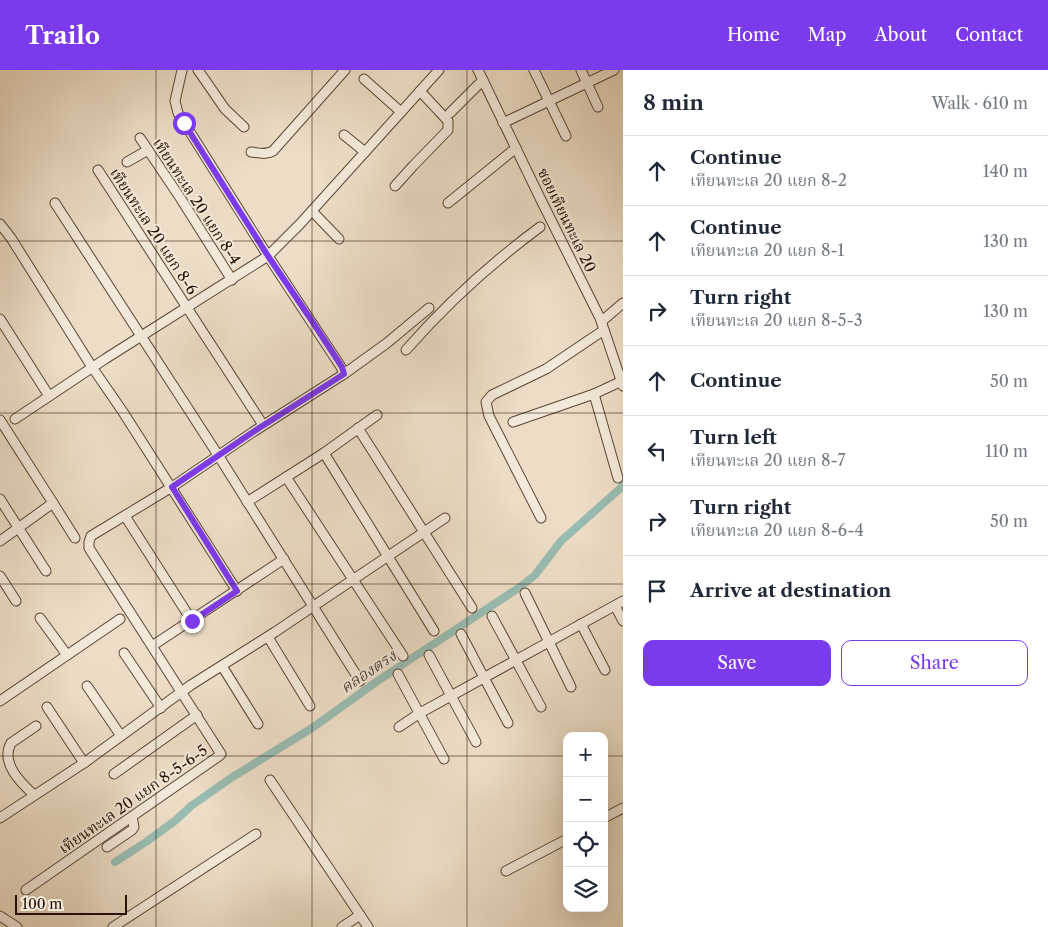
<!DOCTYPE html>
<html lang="en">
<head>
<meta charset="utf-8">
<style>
  body { margin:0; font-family:"Libre Caslon Text","Noto Serif Thai",serif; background:#f6f6f7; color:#1f2937 }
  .controls { position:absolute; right:15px; bottom:15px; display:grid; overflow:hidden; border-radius:10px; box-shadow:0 5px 20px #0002 }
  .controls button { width:45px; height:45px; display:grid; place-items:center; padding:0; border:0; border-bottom:1px solid #e0e1e3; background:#fff; color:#1f2937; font:25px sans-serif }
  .scale { position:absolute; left:15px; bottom:12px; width:112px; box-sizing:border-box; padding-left:5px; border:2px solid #2a1205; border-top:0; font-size:14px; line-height:18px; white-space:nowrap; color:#2a1205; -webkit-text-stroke:4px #f3e9da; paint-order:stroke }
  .stop { position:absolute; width:15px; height:15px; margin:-11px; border:4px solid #7c3aed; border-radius:50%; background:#fff }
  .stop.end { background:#7c3aed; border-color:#fff; box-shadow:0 1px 5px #0008 }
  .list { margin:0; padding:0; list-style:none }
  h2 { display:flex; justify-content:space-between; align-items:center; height:65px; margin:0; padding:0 20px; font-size:21px }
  h2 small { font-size:16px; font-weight:400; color:#747a83 }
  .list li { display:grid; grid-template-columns:32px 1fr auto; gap:15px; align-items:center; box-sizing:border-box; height:70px; padding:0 20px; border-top:1px solid #e0e1e3 }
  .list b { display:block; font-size:19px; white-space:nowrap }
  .list p { margin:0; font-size:16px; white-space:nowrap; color:#747a83 }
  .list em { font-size:16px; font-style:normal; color:#747a83 }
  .actions { display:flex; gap:10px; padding:15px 20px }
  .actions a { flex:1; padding:11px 0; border:1px solid #7c3aed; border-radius:10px; text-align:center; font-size:18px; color:#7c3aed }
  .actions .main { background:#7c3aed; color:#fff }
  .icon { flex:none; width:28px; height:28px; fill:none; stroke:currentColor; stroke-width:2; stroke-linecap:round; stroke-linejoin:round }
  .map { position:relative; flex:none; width:623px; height:857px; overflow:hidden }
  header { display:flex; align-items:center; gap:30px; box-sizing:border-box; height:70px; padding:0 25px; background:#7c3aed; color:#fff }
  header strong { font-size:24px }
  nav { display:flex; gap:28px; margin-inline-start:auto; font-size:18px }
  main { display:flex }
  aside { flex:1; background:#fff }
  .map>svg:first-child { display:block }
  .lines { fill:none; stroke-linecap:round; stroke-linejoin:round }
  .canal { stroke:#99bcb2; stroke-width:8 }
  .minor-casing { stroke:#5b4535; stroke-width:11 }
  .minor { stroke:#f3e9da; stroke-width:9 }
  .route { stroke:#7c3aed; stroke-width:6 }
  .grid { fill:none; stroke:#2a1205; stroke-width:1; stroke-opacity:0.55 }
  .labels { text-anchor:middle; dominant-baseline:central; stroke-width:4; stroke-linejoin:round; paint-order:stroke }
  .street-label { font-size:15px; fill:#2a1205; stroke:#f3e9da }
  .water-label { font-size:16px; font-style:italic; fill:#514e42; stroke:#f3e9da }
</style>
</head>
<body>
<header>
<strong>Trailo</strong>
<nav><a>Home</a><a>Map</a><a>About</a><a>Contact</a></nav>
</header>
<main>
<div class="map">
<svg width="623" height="857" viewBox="0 0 623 857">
  <rect width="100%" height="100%" fill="#edddc6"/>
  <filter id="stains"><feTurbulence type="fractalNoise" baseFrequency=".004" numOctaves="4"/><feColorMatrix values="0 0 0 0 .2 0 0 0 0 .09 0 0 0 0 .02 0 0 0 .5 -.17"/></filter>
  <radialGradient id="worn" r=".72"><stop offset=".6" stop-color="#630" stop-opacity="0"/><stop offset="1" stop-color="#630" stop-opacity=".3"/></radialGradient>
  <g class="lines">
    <path class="canal" d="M 115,792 L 146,772 L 176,750 L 191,736 L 231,708 L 312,658 L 379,610 L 520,517 L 535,505 L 561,471 L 623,416"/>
    <defs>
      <g id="minor">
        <path d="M 198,0 L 225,39 L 244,57"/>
        <path d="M 478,0 L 541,130 L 600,248 L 623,316"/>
        <path d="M 534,0 L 566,66"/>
        <path d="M 581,0 L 598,37"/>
        <path d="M 364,9 L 401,42"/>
        <path d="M 450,43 L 483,10"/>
        <path d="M 503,53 L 614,0"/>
        <path d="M 344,65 L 365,82"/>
        <path d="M 140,68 L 181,129 L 232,210"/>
        <path d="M 251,82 C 260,83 266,85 273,81 L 345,0"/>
        <path d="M 127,92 L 148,80"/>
        <path d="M 98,100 L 263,355"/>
        <path d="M 395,116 L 413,96 L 448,60 L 448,51 L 420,21"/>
        <path d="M 55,133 L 218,385 L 360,611"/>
        <path d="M 448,133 L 516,78"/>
        <path d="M 312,141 L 339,169"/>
        <path d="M 0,154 L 11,168 L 92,297 L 123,342 L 237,521"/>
        <path d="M 0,249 L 49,326"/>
        <path d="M 602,251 L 623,233"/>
        <path d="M 406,280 C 448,232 490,194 540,157"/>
        <path d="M 344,304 L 387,273 L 429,238"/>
        <path d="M 594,324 L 618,408"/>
        <path d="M 15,349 L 105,289 L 268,186 L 300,154 L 439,0"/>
        <path d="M 0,350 L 53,433 L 0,471"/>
        <path d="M 513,352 L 594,324 L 622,311"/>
        <path d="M 358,358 L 472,538"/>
        <path d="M 324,383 L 434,561"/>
        <path d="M 286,407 L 403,586"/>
        <path d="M 0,429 L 46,501"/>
        <path d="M 247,432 L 324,383 L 377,345"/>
        <path d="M 53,433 L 75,468"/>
        <path d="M 125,446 L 192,551"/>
        <path d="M 541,448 L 489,346 L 486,332 L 492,325 L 546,299 L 604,260"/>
        <path d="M 0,506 L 16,531"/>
        <path d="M 525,523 L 571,617"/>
        <path d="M 615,536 L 623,551"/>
        <path d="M 492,546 L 541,637"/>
        <path d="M 40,548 L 67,585"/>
        <path d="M 581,554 L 605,600"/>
        <path d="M 461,564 L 508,653"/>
        <path d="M 268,567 L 310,636"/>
        <path d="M 152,576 L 284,489"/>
        <path d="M 124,583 L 161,638"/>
        <path d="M 429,585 L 476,672"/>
        <path d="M 222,596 L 258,654"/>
        <path d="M 398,604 L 444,689"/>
        <path d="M 87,616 L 121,666"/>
        <path d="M 0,631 L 120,549"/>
        <path d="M 47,637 L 84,693"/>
        <path d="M 399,657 L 420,643 L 623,531"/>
        <path d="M 114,704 L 197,645"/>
        <path d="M 270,710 L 368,857"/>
        <path d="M 34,725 C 21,713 0,693 11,673 L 36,656"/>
        <path d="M 0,748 L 84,693 L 191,615 L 275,562 L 445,448"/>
        <path d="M 604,748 L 623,738"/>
        <path d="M 107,777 L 132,760 L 134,757 L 132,747"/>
        <path d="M 506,801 L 567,769"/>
        <path d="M 26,820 L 219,686 L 221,684 L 89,478 L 89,472 L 91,466 L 172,417 L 253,362 L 344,304 L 341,297 L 268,186 L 178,43 L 175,31 L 182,0"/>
        <path d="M 0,846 L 17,857"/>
        <path d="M 113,857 L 256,764"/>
        <path d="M 342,857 L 360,845"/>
      </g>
    </defs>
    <use href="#minor" class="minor-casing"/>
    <use href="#minor" class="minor"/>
  </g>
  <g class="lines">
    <path class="route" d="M 184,53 L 268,186 L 310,248 L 342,297 L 344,304 L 253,362 L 172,417 L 237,521 L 192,551"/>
  </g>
  <path class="grid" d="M 156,0 L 156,857M 312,0 L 312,857M 467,0 L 467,857M 0,171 L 623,171M 0,343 L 623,343M 0,514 L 623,514M 0,686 L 567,686M 604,686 L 623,686"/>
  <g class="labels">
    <g class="street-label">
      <text transform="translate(197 131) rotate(57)">เทียนทะเล 20 แยก 8-4</text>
      <text transform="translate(567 150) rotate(64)">ซอยเทียนทะเล 20</text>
      <text transform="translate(154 161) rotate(57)">เทียนทะเล 20 แยก 8-6</text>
      <text transform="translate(133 729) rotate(-35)">เทียนทะเล 20 แยก 8-5-6-5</text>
    </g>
    <g class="water-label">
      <text transform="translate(368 601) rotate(-34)">คลองตรง</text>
    </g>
  </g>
  <rect width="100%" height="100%" filter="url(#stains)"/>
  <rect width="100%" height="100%" fill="url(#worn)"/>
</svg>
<div class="controls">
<button>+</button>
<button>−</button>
<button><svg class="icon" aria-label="locate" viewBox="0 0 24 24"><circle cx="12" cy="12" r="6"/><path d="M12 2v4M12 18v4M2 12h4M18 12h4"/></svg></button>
<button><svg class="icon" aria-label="layers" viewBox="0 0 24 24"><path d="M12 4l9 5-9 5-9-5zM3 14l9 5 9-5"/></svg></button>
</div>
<div class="scale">100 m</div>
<div class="stop" style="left:184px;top:53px"></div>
<div class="stop end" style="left:192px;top:551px"></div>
</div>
<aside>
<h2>8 min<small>Walk · 610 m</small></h2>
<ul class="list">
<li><svg class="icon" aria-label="ahead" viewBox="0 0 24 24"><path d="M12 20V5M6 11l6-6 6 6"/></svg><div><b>Continue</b><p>เทียนทะเล 20 แยก 8-2</p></div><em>140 m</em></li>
<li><svg class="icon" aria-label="ahead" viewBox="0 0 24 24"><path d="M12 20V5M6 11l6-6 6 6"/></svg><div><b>Continue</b><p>เทียนทะเล 20 แยก 8-1</p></div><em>130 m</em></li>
<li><svg class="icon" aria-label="right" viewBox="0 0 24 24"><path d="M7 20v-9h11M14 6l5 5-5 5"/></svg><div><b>Turn right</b><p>เทียนทะเล 20 แยก 8-5-3</p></div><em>130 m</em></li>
<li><svg class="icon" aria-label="ahead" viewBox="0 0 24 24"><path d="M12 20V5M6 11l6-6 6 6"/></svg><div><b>Continue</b></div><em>50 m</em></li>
<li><svg class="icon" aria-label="left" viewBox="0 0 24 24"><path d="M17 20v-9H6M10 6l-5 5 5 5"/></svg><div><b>Turn left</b><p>เทียนทะเล 20 แยก 8-7</p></div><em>110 m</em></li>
<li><svg class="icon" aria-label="right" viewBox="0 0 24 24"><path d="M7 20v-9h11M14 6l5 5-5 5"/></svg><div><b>Turn right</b><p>เทียนทะเล 20 แยก 8-6-4</p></div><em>50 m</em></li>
<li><svg class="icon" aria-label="arrive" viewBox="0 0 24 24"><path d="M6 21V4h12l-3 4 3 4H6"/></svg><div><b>Arrive at destination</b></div></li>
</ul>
<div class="actions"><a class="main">Save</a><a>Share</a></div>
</aside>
</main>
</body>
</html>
